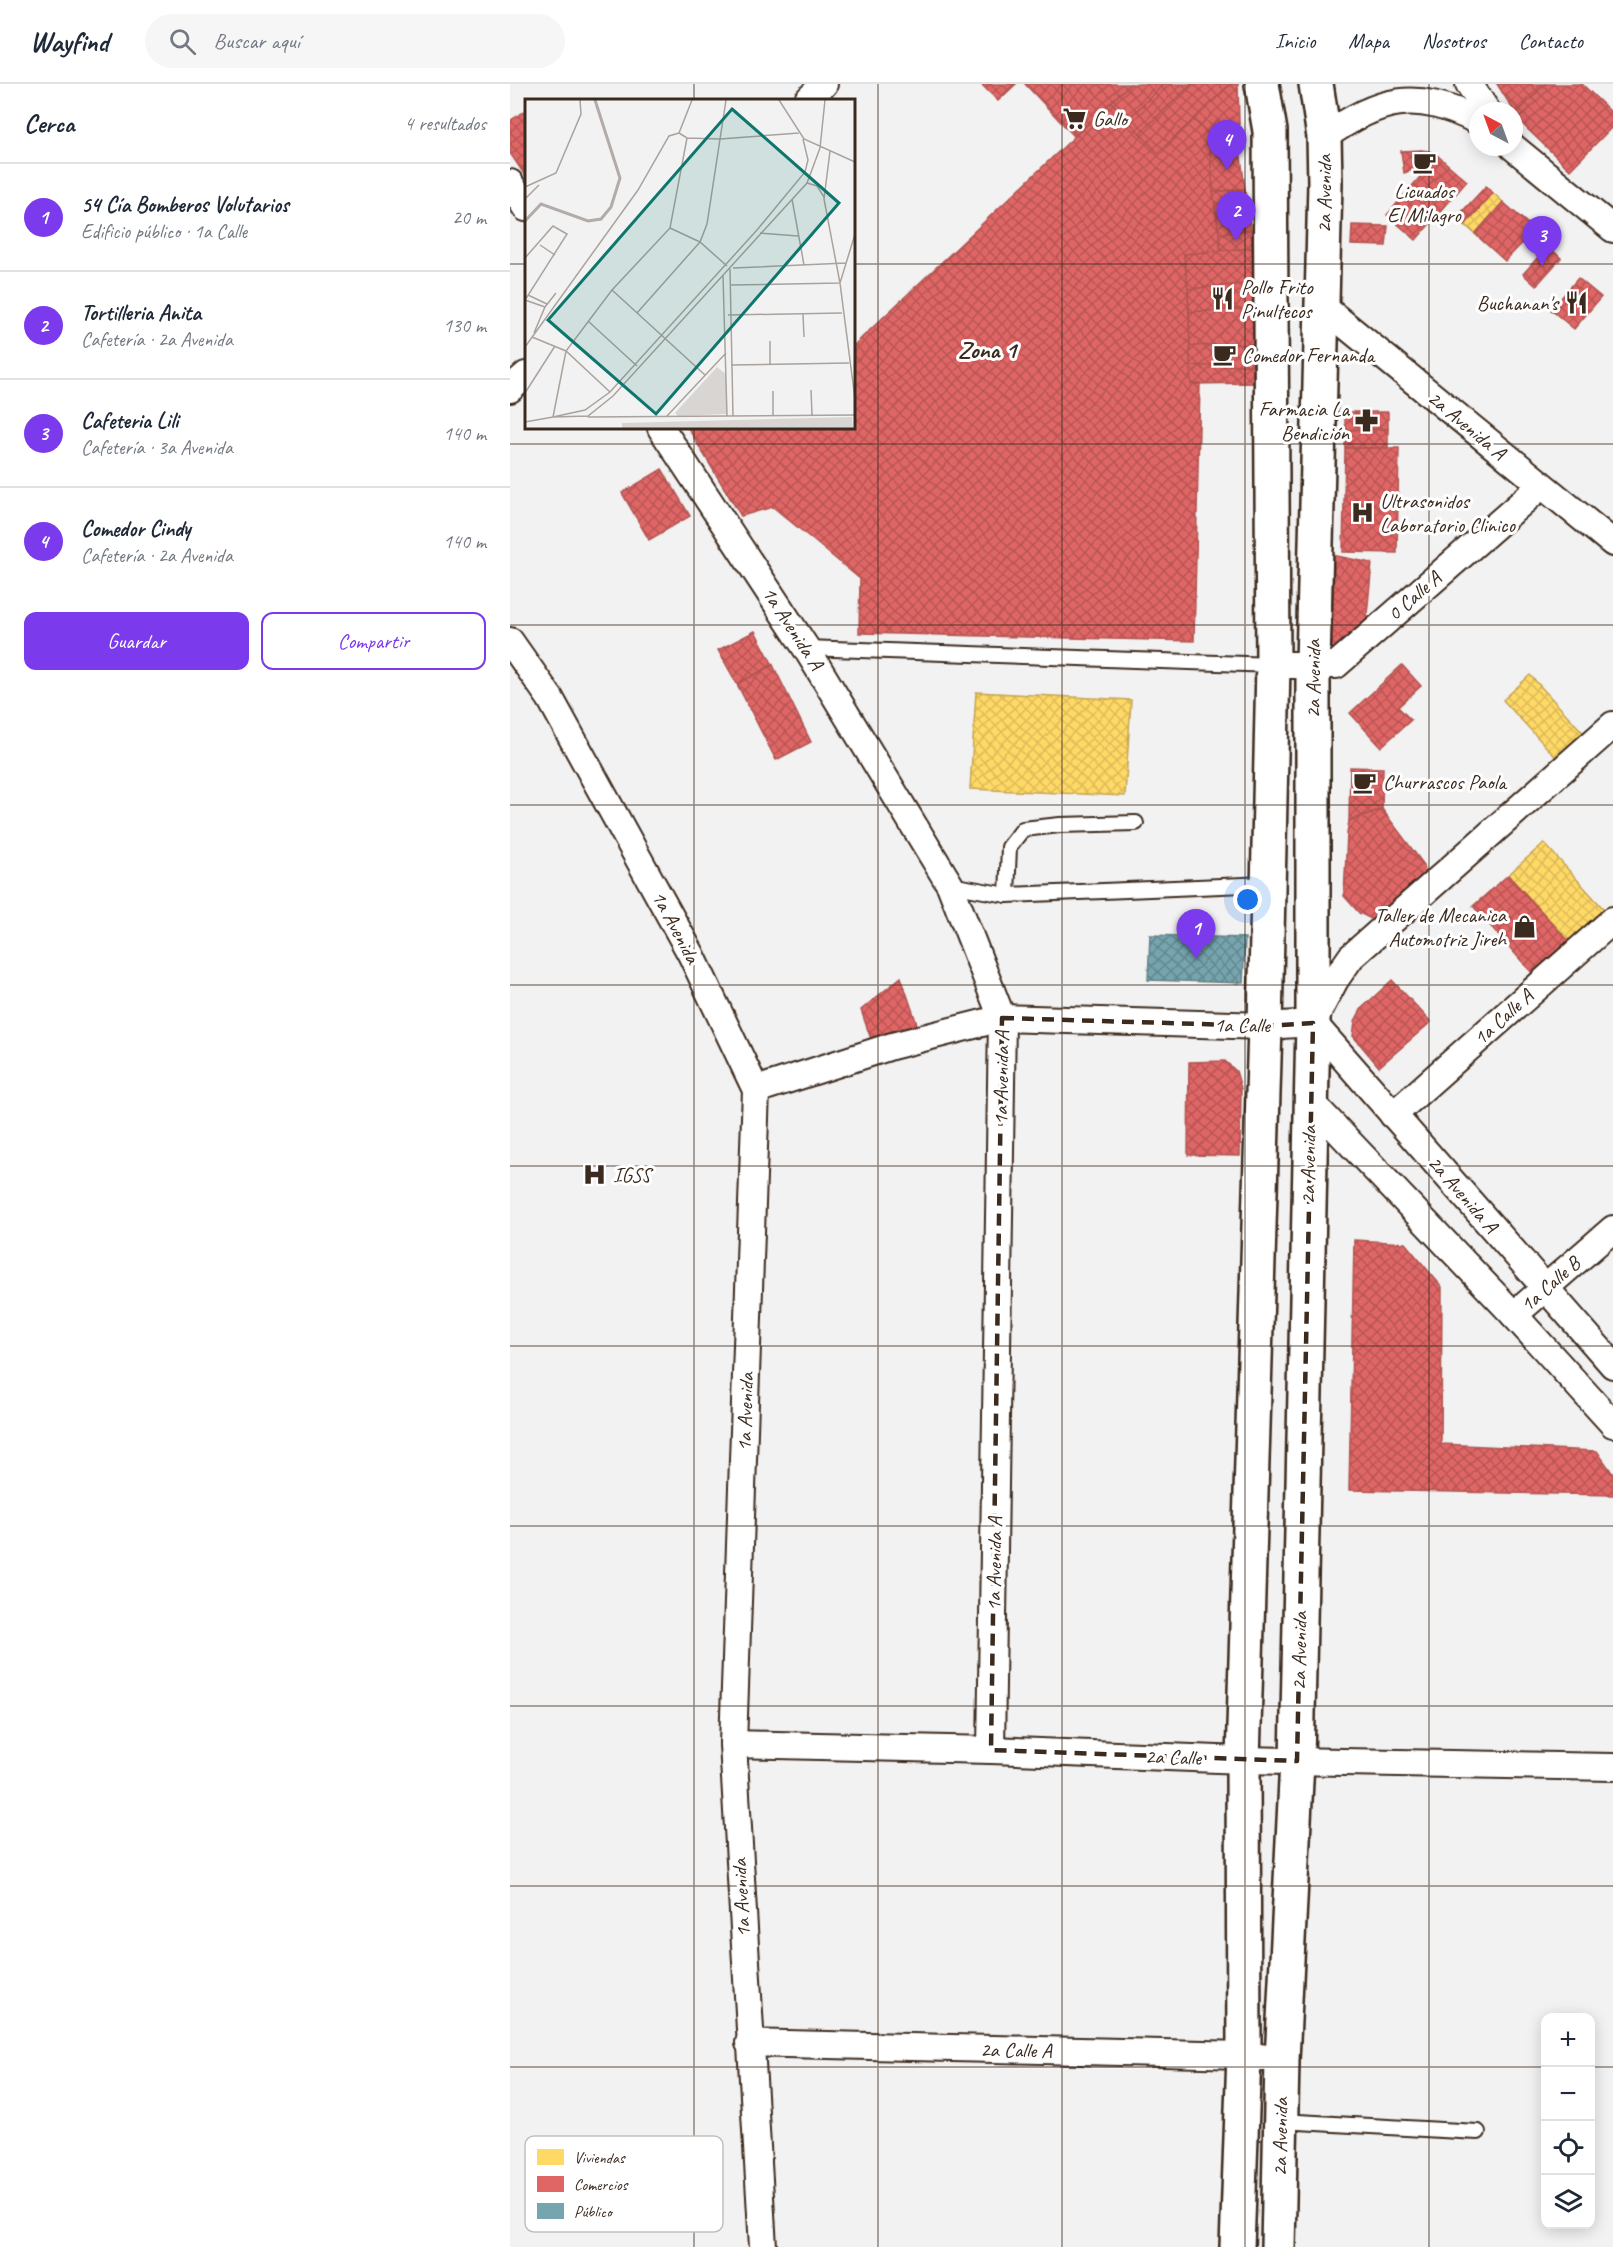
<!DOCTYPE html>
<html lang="es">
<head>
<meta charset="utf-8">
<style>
  body { margin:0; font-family:Caveat,sans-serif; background:#f6f6f7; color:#1f2937 }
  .controls { position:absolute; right:18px; bottom:18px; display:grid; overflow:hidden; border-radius:12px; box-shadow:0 3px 15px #0003 }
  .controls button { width:54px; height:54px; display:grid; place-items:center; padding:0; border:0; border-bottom:2px solid #e0e1e3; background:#fff; color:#1f2937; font:30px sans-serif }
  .compass { position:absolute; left:959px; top:18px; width:54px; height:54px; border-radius:50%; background:#fff; box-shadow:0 3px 15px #0003; rotate:319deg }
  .you { position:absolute; left:738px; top:816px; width:21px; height:21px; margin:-15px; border:4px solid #fff; border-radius:50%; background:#1a73e8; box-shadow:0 0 0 9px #1a73e833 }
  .badge { display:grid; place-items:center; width:39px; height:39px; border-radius:50%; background:#7c3aed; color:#fff; font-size:20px; font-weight:700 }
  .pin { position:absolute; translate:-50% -50px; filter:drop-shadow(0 2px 3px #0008) }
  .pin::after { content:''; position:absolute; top:32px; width:21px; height:18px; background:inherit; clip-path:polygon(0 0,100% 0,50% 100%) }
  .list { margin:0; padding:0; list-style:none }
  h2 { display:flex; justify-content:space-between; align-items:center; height:78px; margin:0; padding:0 24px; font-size:26px }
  h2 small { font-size:20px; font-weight:400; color:#747a83 }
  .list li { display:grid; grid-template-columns:39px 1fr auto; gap:18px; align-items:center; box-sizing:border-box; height:108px; padding:0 24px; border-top:2px solid #e0e1e3 }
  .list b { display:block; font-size:22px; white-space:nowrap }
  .list p { margin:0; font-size:20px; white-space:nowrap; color:#747a83 }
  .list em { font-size:20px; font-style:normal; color:#747a83 }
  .actions { display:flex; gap:12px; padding:18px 24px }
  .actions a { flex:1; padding:14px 0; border:2px solid #7c3aed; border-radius:12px; text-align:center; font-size:21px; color:#7c3aed }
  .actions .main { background:#7c3aed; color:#fff }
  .icon { flex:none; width:33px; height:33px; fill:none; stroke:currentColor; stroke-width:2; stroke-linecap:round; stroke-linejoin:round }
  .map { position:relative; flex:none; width:1103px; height:2163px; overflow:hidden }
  header { display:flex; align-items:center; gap:36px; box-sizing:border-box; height:84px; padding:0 30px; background:#fff; border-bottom:2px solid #e0e1e3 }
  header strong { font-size:28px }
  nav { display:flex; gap:33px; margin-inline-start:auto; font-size:21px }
  .search { width:420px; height:54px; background:#f6f6f7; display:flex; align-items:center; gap:15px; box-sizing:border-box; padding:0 21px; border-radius:33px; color:#747a83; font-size:22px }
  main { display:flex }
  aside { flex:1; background:#fff }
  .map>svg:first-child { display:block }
  .homes { fill:url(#homes-cross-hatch); stroke:#c4a450; stroke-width:1.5 }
  .shops { fill:url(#shops-cross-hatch); stroke:#ae5450; stroke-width:1.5 }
  .public { fill:url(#public-cross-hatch); stroke:#648084; stroke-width:1.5 }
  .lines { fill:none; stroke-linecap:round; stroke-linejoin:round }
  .lane-casing { stroke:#3b2a1e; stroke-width:18 }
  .street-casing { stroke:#3b2a1e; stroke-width:30 }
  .secondary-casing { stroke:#3b2a1e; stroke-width:38 }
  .lane { stroke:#fff; stroke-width:14 }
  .street { stroke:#fff; stroke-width:26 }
  .secondary { stroke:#fff; stroke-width:33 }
  .marked { fill:none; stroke:#3b2a1e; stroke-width:4.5; stroke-dasharray:12 8; stroke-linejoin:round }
  .grid { fill:none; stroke:#3b2a1e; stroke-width:1.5; stroke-opacity:0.55 }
  .labels { text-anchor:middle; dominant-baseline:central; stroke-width:6; stroke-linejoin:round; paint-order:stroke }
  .poi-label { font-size:21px; fill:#3b2a1e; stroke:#fff; text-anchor:start }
  .street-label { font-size:21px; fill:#3b2a1e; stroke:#fff }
  .quarter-label { font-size:24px; font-weight:bold; fill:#3b2a1e; stroke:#fff }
  .inset-river { fill:none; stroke:#b2aba7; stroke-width:3 }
  .inset-road { fill:none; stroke:#a9a29d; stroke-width:1.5 }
  .view { fill:#0f766e; fill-opacity:0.15; stroke:#0f766e; stroke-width:3 }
  .inset-edge { fill:none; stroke:#3b2a1e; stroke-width:3 }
  .key { fill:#fff; stroke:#c4bfbc; stroke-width:1.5 }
  .key-label { font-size:16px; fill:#3b2a1e }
</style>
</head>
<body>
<header>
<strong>Wayfind</strong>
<div class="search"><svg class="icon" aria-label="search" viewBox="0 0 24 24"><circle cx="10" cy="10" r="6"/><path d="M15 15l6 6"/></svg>Buscar aquí</div>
<nav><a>Inicio</a><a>Mapa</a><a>Nosotros</a><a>Contacto</a></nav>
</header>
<main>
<aside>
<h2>Cerca<small>4 resultados</small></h2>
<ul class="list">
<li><span class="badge">1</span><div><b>54 Cía Bomberos Volutarios</b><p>Edificio público · 1a Calle</p></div><em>20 m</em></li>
<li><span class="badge">2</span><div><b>Tortilleria Anita</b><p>Cafetería · 2a Avenida</p></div><em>130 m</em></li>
<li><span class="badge">3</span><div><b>Cafeteria Lili</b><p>Cafetería · 3a Avenida</p></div><em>140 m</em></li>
<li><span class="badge">4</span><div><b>Comedor Cindy</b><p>Cafetería · 2a Avenida</p></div><em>140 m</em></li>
</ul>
<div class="actions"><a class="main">Guardar</a><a>Compartir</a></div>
</aside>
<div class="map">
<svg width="1103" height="2163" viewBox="0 0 1103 2163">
  <defs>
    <pattern id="homes-cross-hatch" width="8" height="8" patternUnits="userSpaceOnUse" patternTransform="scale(1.5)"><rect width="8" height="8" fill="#ffd966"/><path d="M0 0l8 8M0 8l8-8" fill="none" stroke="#dbba58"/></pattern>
    <pattern id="shops-cross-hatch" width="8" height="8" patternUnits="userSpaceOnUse" patternTransform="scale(1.5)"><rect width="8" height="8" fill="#e06666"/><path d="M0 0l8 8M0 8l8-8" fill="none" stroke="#b75453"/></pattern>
    <pattern id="public-cross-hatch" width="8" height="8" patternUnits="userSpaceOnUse" patternTransform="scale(1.5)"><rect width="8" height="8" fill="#76a5af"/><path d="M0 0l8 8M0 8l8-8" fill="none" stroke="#62878e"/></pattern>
  </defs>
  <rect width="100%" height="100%" fill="#f3f2f2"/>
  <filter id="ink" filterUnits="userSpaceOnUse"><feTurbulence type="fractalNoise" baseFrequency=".0167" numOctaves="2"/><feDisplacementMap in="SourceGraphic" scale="12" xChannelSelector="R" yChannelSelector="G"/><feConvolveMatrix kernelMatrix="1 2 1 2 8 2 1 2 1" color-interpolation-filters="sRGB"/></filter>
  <g filter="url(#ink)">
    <g class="homes">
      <path d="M 729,40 L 730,65 L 700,66 L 699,51 Z"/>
      <path d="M 983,109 L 993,118 L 965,150 L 955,141 Z"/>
      <path d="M 1020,591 L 1079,655 L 1052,680 L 993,616 Z"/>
      <path d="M 466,608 L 621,616 L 615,712 L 460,705 Z"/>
      <path d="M 1034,759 L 1100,832 L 1065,864 L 998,791 Z"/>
    </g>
    <g class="shops">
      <path d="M 471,0 L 506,0 L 488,17 Z"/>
      <path d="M 515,0 L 620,0 L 564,52 Z"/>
      <path d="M 620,0 L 654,0 L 617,36 L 601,18 Z"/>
      <path d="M 654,0 L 682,0 L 629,50 L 617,36 Z"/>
      <path d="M 682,0 L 721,0 L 648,69 L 629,50 Z"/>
      <path d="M 721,0 L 728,0 L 729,40 L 699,51 L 684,35 Z"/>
      <path d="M 987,0 L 1035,0 L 1004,32 L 1004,27 Z"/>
      <path d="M 1035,0 L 1072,0 L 1103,30 L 1103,42 L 1060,86 L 1004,32 Z"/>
      <path d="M 601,18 L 648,69 L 684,35 L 699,51 L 711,167 L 674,170 L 678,205 L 681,300 L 690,300 L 684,557 L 349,549 L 350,495 L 263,423 L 231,432 L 178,344 L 344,344 L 344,261 Z"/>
      <path d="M 16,26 L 16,93 L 0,69 L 0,37 Z"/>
      <path d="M 730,65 L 735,105 L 703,108 L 700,66 Z"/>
      <path d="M 911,66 L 919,67 L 928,72 L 911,92 L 903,86 Z"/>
      <path d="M 911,66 L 903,86 L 894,89 L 891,67 Z"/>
      <path d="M 928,72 L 957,97 L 906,156 L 877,131 Z"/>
      <path d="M 976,102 L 983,109 L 955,141 L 947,133 Z"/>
      <path d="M 735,105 L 737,126 L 706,129 L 703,108 Z"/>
      <path d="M 993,118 L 1025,146 L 995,177 L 965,150 Z"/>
      <path d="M 737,126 L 741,146 L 709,150 L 706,129 Z"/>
      <path d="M 842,141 L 878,142 L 876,162 L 841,161 Z"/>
      <path d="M 741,146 L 742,164 L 711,167 L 709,150 Z"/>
      <path d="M 1038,162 L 1051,174 L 1026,202 L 1013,190 Z"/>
      <path d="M 742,164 L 746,199 L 678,205 L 674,170 Z"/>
      <path d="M 1068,194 L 1091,213 L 1064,245 L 1041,226 Z"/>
      <path d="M 746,199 L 747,224 L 679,228 L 678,205 Z"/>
      <path d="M 747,224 L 749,260 L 680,262 L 679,228 Z"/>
      <path d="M 749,260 L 748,281 L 680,282 L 680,262 Z"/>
      <path d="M 748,281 L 748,299 L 681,300 L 680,282 Z"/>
      <path d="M 835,328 L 878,328 L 878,345 L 835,346 Z"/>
      <path d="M 878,345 L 878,364 L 835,364 L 835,346 Z"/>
      <path d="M 835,364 L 889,364 L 887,469 L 833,468 Z"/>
      <path d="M 152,385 L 180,432 L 139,456 L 112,409 Z"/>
      <path d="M 817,470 L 862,479 L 856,541 L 825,567 L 817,566 Z"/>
      <path d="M 245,547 L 263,581 L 227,600 L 208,566 Z"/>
      <path d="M 263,581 L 301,658 L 266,676 L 227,600 Z"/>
      <path d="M 892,581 L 911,602 L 888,623 L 901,636 L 871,663 L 840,629 Z"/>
      <path d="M 840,683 L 873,684 L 872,725 L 839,737 Z"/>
      <path d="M 872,725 L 914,781 L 913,807 L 879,833 L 863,836 L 849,829 L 834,812 L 837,749 L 839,737 Z"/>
      <path d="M 998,791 L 1065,864 L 1030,898 L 963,822 Z"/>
      <path d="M 391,893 L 410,949 L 364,964 L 351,926 Z"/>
      <path d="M 882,896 L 921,938 L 869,983 L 843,952 L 845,937 L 852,924 Z"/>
      <path d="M 715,977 L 726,987 L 731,1004 L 730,1072 L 678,1071 L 679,978 Z"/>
      <path d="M 844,1156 L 895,1159 L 932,1203 L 931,1360 L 1087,1367 L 1103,1390 L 1103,1411 L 839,1406 Z"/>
    </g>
    <path class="public" d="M 640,851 L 735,854 L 733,899 L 638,896 Z"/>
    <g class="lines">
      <defs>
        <g id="lane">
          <path d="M 296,564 L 763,581"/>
          <path d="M 440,801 L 497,811 L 758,800"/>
          <path d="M 497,811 L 499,763 L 513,745 L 550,741 L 626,739"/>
          <path d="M 770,2037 L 968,2048"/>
        </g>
        <g id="street">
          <path d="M 959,0 L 977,27"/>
          <path d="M 298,16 L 314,0"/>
          <path d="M 814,53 C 871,14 904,5 968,37"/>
          <path d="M 1003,63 L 1103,145"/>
          <path d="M 0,99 L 16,124"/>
          <path d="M 812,222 L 1103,459"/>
          <path d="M 0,305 L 16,291"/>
          <path d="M 151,344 L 296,564 L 440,801 L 492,934 L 481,1666"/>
          <path d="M 0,557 L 40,614 L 181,870 L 246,1006 L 223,1660 L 253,2163"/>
          <path d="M 763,581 L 826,581 L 1031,402"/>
          <path d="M 804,936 L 825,896 L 841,873 L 1103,641"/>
          <path d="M 803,939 L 1103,1281"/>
          <path d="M 246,1006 L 382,962 L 492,934 L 755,942 L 803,939"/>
          <path d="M 799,1016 L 1004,1231 L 1103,1340"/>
          <path d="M 883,1031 L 1103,836"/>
          <path d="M 1004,1231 L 1103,1145"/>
          <path d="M 223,1660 L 481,1666 L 733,1676 L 1103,1683"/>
          <path d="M 239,1959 L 734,1971 L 772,1976"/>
        </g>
        <g id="secondary">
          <path d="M 727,2163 L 734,1971 L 733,1676 L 755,942 L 763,581 L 760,47 L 752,0"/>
          <path d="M 768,2163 L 772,1976 L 787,1677 L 803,939 L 803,580 L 815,99 L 814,53 L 806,0"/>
        </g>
      </defs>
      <use href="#lane" class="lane-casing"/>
      <use href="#street" class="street-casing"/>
      <use href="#secondary" class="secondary-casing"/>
      <use href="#lane" class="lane"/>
      <use href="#street" class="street"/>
      <use href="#secondary" class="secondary"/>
    </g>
  </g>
  <path class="marked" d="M 492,934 L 755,942 L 803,939 L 787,1677 L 481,1666 Z"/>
  <path class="grid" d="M 184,0 L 184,16M 368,0 L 368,2163M 552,0 L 552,2163M 735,0 L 735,2163M 919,0 L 919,2163M 0,180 L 16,180M 344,180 L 1103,180M 184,344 L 184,2163M 0,360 L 1103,360M 0,541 L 1103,541M 0,721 L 1103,721M 0,901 L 1103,901M 0,1082 L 1103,1082M 0,1262 L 1103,1262M 0,1442 L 1103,1442M 0,1622 L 1103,1622M 0,1802 L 1103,1802M 0,1983 L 1036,1983M 1080,1983 L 1103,1983"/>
  <defs>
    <symbol id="supermarket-bare" viewBox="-9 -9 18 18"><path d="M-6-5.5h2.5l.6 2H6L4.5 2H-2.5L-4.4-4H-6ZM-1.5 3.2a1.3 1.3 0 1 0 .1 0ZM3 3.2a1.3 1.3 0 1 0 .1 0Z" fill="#3b2a1e" stroke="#fff" stroke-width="2.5" paint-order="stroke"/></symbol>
    <symbol id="cafe-bare" viewBox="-9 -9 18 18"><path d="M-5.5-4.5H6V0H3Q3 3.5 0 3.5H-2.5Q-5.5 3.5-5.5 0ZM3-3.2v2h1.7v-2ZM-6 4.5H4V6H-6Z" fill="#3b2a1e" stroke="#fff" stroke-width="2.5" paint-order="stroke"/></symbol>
    <symbol id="restaurant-bare" viewBox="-9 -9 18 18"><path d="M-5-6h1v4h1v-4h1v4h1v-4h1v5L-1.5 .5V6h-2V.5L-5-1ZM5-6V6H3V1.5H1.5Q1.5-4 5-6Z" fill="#3b2a1e" stroke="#fff" stroke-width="2.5" paint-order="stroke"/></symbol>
    <symbol id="pharmacy-bare" viewBox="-9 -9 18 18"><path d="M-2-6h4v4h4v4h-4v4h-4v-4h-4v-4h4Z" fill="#3b2a1e" stroke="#fff" stroke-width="2.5" paint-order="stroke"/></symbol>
    <symbol id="hospital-bare" viewBox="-9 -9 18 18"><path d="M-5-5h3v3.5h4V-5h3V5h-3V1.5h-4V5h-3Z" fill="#3b2a1e" stroke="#fff" stroke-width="2.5" paint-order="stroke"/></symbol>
    <symbol id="shop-bare" viewBox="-9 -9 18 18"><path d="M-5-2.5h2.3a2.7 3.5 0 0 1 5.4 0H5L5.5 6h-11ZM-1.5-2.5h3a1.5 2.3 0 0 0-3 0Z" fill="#3b2a1e" stroke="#fff" stroke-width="2.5" paint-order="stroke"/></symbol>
  </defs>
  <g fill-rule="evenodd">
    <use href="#supermarket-bare" x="548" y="18" width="33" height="33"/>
    <use href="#cafe-bare" x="898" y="62" width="33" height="33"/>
    <use href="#restaurant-bare" x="696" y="198" width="33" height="33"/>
    <use href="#restaurant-bare" x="1050" y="202" width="33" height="33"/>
    <use href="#cafe-bare" x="698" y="254" width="33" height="33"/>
    <use href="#pharmacy-bare" x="840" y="320" width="33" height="33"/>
    <use href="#hospital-bare" x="836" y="412" width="33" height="33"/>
    <use href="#cafe-bare" x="838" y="682" width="33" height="33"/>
    <use href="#shop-bare" x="998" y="826" width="33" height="33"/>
    <use href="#hospital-bare" x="68" y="1074" width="33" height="33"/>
  </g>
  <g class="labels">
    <g class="poi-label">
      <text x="583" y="35">Gallo</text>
      <text x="914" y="107" text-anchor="middle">Licuados<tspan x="914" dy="24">El Milagro</tspan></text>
      <text x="731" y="203">Pollo Frito<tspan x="731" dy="24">Pinultecos</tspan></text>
      <text x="1048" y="219" text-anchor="end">Buchanan's</text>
      <text x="732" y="271">Comedor Fernanda</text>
      <text x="839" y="325" text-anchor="end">Farmacia La<tspan x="839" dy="24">Bendición</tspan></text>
      <text x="870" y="417">Ultrasonidos<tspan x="870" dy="24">Laboratorio Clinico</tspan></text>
      <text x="873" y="698">Churrascos Paola</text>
      <text x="996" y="831" text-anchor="end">Taller de Mecanica<tspan x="996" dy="24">Automotriz Jireh</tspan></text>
      <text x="103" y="1091">IGSS</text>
    </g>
    <g class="street-label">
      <text transform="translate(814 110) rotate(-90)">2a Avenida</text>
      <text transform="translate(957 341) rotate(40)">2a Avenida A</text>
      <text transform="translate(904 512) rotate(-41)">0 Calle A</text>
      <text transform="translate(283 544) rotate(57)">1a Avenida A</text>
      <text transform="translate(803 595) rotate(-90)">2a Avenida</text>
      <text transform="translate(166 843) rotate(62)">1a Avenida</text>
      <text transform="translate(993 933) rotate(-42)">1a Calle A</text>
      <text transform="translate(732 941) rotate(1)">1a Calle</text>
      <text transform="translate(491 994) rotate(-89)">1a Avenida A</text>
      <text transform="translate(798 1081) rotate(-89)">2a Avenida</text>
      <text transform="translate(953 1110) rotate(49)">2a Avenida A</text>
      <text transform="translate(1040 1200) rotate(-41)">1a Calle B</text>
      <text transform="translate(235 1328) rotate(-88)">1a Avenida</text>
      <text transform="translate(484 1480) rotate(-89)">1a Avenida A</text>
      <text transform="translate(789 1567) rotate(-89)">2a Avenida</text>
      <text transform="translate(663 1673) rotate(2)">2a Calle</text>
      <text transform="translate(231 1814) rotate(-93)">1a Avenida</text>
      <text transform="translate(506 1966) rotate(1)">2a Calle A</text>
      <text transform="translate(770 2053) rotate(-89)">2a Avenida</text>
    </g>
    <g class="quarter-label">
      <text x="477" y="266">Zona 1</text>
    </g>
  </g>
  <g transform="translate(15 15)">
    <rect width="330" height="330" fill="#f3f2f2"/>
    <path d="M 192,268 L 201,275 L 201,315 L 153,317 L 150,314 ZM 327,318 L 328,329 L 97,329 L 97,324 Z" fill="#d8d5d2"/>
    <path class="inset-river" d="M 0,122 L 16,105 L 63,122 L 76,120 L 86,108 L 95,79 L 70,1"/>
    <path class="inset-road" d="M 254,1 L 279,40 L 330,63M 154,34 L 162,39 L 195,40 L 274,34M 154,34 L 167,1M 295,49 L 300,1M 282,84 L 292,87 L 299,98M 0,88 L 31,74 L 56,15 L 55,1M 0,100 L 14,86M 267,100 L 279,166M 145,129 L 175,143 L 202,167M 235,134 L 273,137M 330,135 L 315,184 L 330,300M 15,146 L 30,156M 0,159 L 28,127 L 42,135 L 0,201 L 20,208M 208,169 L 321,164M 205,170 L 208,317M 198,177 L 202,317M 205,186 L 315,184 L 299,100 L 305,52M 87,191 L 180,276M 3,196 L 22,205M 112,214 L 175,143 L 182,125 L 201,1M 278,215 L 279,238M 203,216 L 317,214M 63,222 L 112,267M 9,234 L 20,208 L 31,194M 7,238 L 41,252 L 85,293M 245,242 L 245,265M 0,248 L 113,91 L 144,37 L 154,34M 206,266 L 324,264M 286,291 L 287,316M 248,292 L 248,317M 0,294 L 30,247M 28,318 L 60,311 L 85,293 L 232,131 L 280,73 L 283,61 L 278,40M 28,318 L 63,317 L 88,297 L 282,84 L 295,49M 28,318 L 41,252 L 87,191 L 145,129 L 162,39M 63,318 L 330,316M 141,318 L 201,254M 0,323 L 28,318"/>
    <path class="view" d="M 207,10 L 314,104 L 131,315 L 23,221 Z"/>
    <rect width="330" height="330" class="inset-edge"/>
  </g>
  <rect x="15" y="2052" width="198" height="96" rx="9" class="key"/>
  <rect x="27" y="2065" width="27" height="16" fill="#ffd966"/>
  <rect x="27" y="2092" width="27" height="16" fill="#e06666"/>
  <rect x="27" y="2119" width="27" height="16" fill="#76a5af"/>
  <g class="key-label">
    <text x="64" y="2079">Viviendas</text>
    <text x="64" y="2106">Comercios</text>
    <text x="64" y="2133">Público</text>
  </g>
</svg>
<div class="controls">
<button>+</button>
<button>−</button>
<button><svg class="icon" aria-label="locate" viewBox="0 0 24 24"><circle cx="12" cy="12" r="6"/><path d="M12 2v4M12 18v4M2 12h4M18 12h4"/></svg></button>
<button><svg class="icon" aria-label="layers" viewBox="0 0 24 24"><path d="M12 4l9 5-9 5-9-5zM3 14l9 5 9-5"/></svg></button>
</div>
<svg class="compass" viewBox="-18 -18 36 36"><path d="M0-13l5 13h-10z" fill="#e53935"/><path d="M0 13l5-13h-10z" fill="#747a83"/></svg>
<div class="you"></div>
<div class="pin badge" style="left:686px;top:875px">1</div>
<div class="pin badge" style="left:726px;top:157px">2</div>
<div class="pin badge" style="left:1032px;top:182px">3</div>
<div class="pin badge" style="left:717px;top:86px">4</div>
</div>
</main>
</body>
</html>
